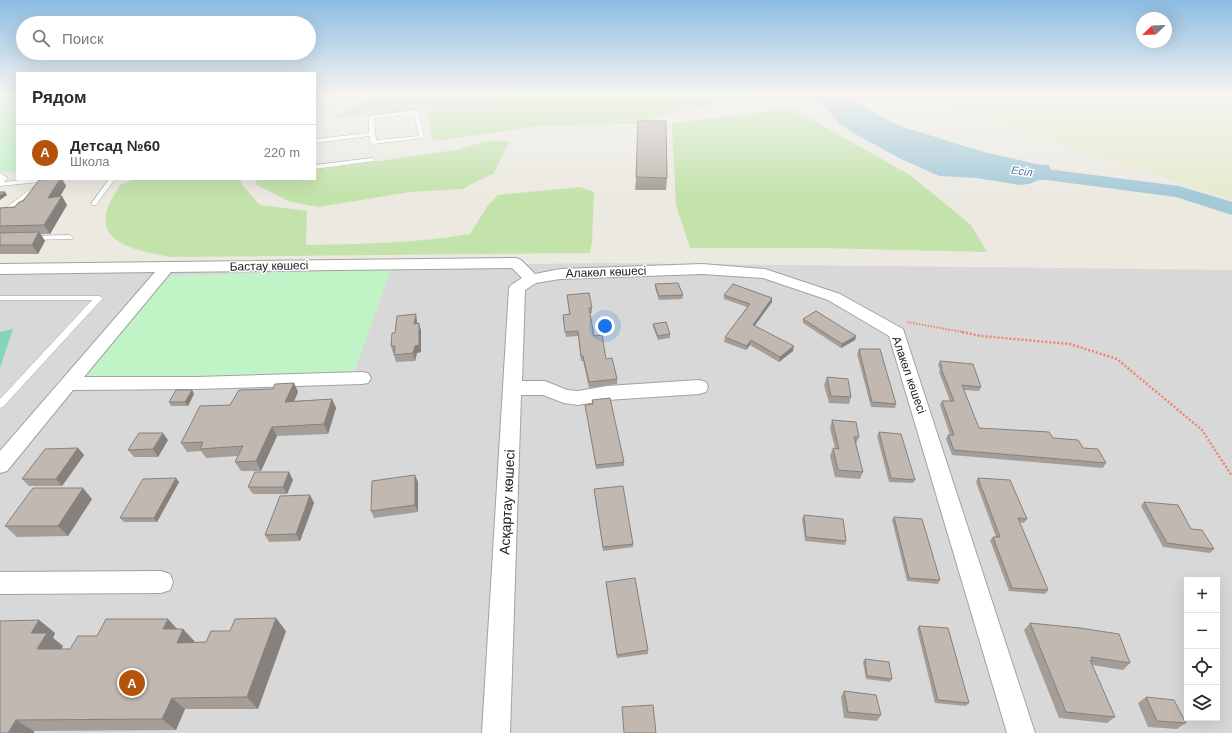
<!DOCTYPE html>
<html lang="ru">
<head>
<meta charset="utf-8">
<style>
  body { margin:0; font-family:Arial,sans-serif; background:#f2f2f3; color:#2b2b33 }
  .controls { position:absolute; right:12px; bottom:12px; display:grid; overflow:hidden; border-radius:0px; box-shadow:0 4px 16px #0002 }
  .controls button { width:36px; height:36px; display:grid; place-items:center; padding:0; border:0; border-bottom:1px solid #e1e1e2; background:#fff; color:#2b2b33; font:20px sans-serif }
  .compass { position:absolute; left:1136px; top:12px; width:36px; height:36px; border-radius:50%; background:#fff; box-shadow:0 4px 16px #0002; rotate:247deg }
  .you { position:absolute; left:605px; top:326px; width:14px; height:14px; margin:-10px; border:3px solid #fff; border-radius:50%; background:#1a73e8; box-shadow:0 0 0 6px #1a73e833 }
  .badge { display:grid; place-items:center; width:26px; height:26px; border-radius:50%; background:#b45309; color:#fff; font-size:13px; font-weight:700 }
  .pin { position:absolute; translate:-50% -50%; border:2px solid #fff; box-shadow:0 1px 4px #0006 }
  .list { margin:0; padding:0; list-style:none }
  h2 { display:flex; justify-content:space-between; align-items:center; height:52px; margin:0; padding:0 16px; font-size:17px }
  h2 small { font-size:13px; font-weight:400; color:#7c7c81 }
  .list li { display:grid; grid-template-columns:26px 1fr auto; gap:12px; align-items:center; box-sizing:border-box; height:56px; padding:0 16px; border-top:1px solid #e1e1e2 }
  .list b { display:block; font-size:15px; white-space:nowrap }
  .list p { margin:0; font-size:13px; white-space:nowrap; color:#7c7c81 }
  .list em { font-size:13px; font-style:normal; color:#7c7c81 }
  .icon { flex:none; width:22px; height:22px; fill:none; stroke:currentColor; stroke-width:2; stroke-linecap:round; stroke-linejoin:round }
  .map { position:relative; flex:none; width:1232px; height:733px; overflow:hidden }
  .search { position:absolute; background:#fff; box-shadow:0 4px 16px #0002; left:16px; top:16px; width:300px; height:44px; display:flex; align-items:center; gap:10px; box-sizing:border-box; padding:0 14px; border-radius:22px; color:#7c7c81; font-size:15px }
  .panel { position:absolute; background:#fff; box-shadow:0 4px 16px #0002; left:16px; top:72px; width:300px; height:108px; border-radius:0px }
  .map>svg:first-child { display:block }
  .residential { fill:#d9d8d8; fill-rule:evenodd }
  .farmland { fill:#e6eacd }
  .grass { fill:#c3e3aa }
  .park { fill:#c0f4c7 }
  .pitch { fill:#84d6bb }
  .water { fill:#a4c9d7 }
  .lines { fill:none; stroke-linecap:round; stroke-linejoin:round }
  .river { fill:#a4c9d7; fill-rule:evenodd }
  .lane-casing { stroke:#a2a2a2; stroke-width:1 }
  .street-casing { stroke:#a2a2a2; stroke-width:2 }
  .path-far1 { stroke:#ef846f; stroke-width:2; stroke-dasharray:1.5 1.5; stroke-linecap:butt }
  .path { stroke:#ef846f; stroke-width:2.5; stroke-dasharray:2 2; stroke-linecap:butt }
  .lane { fill:#fff; fill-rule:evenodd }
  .street { fill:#fff; fill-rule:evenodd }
  .wall { fill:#a59e98 }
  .shaded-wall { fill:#86817c }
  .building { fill:#c0b8b1; stroke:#86817c }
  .labels { text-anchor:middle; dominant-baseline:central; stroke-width:3; stroke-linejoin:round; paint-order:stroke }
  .far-water-label { font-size:11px; font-style:italic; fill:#4f74a3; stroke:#fff }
  .street-label { font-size:12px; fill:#1b1b1b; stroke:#fff }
  .near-street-label { font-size:14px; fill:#1b1b1b; stroke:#fff }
</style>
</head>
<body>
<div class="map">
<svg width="1232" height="733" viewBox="0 0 1232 733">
  <rect width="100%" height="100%" fill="#ece9e1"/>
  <path class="residential" d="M 602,263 L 1232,270 L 1232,733 L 0,733 L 0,270 L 111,270 ZM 1187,580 L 1217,580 L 1217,718 L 1187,718 Z"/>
  <path class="farmland" d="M 903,94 L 1212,94 L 1232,106 L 1232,200 Z"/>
  <g class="grass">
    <path d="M 370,94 L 764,94 L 661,116 L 636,124 L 547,125 L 433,141 L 426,108 L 334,119 Z"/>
    <path d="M 795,110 L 910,175 L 971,225 L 987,252 L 819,248 L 690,248 L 676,205 L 672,123 L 770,111 Z"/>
    <path d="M 486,141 L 510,141 L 494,173 L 462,189 L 410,192 L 319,207 L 291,202 L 255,184 L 258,179 L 315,179 L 315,170 L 456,150 Z"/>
    <path d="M 134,179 L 240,179 L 242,185 L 260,205 L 307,211 L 306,245 C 361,244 416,243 470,234 L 488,205 L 498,195 L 580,187 L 594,192 L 592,242 L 590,253 L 170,257 C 147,252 100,247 106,214 C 108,204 115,194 120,185 Z"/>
  </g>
  <g class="park">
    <path d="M 0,94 L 17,94 L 17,173 L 0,171 Z"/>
    <path d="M 391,269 L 354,373 L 237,378 L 83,379 L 166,276 Z"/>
  </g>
  <path class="pitch" d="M 13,329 L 0,368 L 0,332 Z"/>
  <path class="water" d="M 807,94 L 841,94 L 897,125 L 980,151 L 1036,164 L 1049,165 L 1053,179 L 1039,180 L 1029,184 L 1019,185 L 977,178 L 939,176 L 901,159 L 855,134 L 840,124 L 825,107 Z"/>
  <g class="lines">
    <path class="river" d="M 1016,165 L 1179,186 L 1232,202 L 1232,215 L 1176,197 L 1009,175 L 1007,171 L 1009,167 Z"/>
    <defs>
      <g id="lane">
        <path d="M 416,110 L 419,112 L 424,138 L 373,144 L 370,142 L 370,136 L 315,143 L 315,139 L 369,133 L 369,116 ZM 414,114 L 419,136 L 376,140 L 374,118 Z"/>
        <path d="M 372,158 L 374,159 L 374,161 L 315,169 L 315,165 Z"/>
        <path d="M 0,173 L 8,178 L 4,182 L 28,179 L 50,179 L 0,217 L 0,212 L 40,182 L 0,186 Z"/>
        <path d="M 109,179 L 115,179 L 96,205 L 92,205 L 91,204 Z"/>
        <path d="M 69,235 L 73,237 L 72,239 L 31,240 L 27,238 L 31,236 Z"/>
        <path d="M 0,296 L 99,296 L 103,298 L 3,407 L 0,408 L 0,399 L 92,300 L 0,300 Z"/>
      </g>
      <g id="street">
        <path d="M 516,258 L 521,260 L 535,274 L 560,269 L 702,264 L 765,269 L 840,294 L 903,329 L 1035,733 L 1007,733 L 889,336 L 828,300 L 763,278 L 702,274 L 560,279 L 536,283 L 525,290 L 522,381 L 545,381 L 567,390 L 578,391 L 607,386 L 699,380 L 706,382 L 708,387 L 706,392 L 699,394 L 607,400 L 578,405 L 564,403 L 543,395 L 521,395 L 510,733 L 482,733 L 509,288 L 511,285 L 522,278 L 512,268 L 171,272 L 84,377 L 196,377 L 362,372 L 368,373 L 371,378 L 368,383 L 362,384 L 196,389 L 73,390 L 7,471 L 0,473 L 0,451 L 155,272 L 0,274 L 0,264 Z"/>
        <path d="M 161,571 L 170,574 L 173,582 L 170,590 L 161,593 L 0,594 L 0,572 Z"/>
      </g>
    </defs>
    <use href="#lane" class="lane-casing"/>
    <use href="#street" class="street-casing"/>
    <path class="path-far1" d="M 907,322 L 968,333"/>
    <path class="path" d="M 962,332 L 981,336 L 1070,344 L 1117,359 L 1202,430 L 1232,476"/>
    <use href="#lane" class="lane"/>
    <use href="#street" class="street"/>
  </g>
  <g class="wall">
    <path d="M 636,177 L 667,178 L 666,190 L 635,190 Z"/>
    <path d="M 49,179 L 62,179 L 66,186 L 60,196 L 67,205 L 50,234 L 41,234 L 45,241 L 38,254 L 0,254 L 0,208 L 15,207 Z"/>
    <path d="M 655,284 L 683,295 L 682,299 L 659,300 L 655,288 Z"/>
    <path d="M 567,295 L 592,308 L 592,313 L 590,313 L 594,336 L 617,379 L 617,384 L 589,388 L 583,361 L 581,361 L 578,336 L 566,337 L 563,315 L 569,314 Z"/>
    <path d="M 724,295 L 772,302 L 755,326 L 793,351 L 779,362 L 750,345 L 746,350 L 724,342 L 725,337 L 747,307 L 724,299 Z"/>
    <path d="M 803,319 L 856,336 L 855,340 L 841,348 L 803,323 Z"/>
    <path d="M 417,321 L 417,324 L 421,331 L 421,352 L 417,353 L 415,361 L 396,362 L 394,355 L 394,353 L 393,353 L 391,346 L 395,333 Z"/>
    <path d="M 653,324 L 670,334 L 670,338 L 658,340 L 653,327 Z"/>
    <path d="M 859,349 L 896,404 L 895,408 L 871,407 L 857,354 Z"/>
    <path d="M 940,361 L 981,387 L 979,391 L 964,390 L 979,428 L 1053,438 L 1083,448 L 1106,463 L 1103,468 L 952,455 L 946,439 L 948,435 L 950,435 L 940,405 L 942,401 L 950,401 L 939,372 L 940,370 L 938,365 Z"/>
    <path d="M 827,377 L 851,397 L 849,404 L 829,403 L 824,385 Z"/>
    <path d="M 294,383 L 298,392 L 294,401 L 332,399 L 336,408 L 328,434 L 277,436 L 261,471 L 241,471 L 235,462 L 238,456 L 206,458 L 201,451 L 187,452 L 181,443 L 230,405 L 273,389 Z"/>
    <path d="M 192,390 L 194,394 L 188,406 L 171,406 L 169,402 Z"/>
    <path d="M 592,400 L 624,462 L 624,466 L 596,469 L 586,409 L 585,405 L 592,405 Z"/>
    <path d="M 832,420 L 859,437 L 856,444 L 863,472 L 860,479 L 835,477 L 830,456 L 833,448 L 835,448 L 830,428 Z"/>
    <path d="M 879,432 L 915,480 L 913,483 L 889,482 L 877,436 Z"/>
    <path d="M 168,440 L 158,457 L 134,457 L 128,450 Z"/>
    <path d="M 78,448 L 84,455 L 62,486 L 29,486 L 22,479 Z"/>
    <path d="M 978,478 L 1027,519 L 1024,523 L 1019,522 L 1048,590 L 1045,594 L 1009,591 L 990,540 L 993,537 L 996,537 L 976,482 Z"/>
    <path d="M 293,480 L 287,494 L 253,494 L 248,487 Z"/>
    <path d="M 179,482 L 157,522 L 124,522 L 120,518 Z"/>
    <path d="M 418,482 L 418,512 L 374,518 L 371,511 Z"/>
    <path d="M 594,489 L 633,544 L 633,547 L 603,551 Z"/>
    <path d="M 310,495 L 314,503 L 300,541 L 269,542 L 265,535 Z"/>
    <path d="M 92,499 L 68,536 L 17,537 L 5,526 Z"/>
    <path d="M 1144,502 L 1191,529 L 1214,549 L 1210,553 L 1163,547 L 1141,506 Z"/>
    <path d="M 804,515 L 846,541 L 845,545 L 805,541 L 802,519 Z"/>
    <path d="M 894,517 L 940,580 L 938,584 L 907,581 L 892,520 Z"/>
    <path d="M 606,582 L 648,650 L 648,654 L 617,658 Z"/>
    <path d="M 39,620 L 55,633 L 53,638 L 63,646 L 61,649 L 70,649 L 97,636 L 178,629 L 183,629 L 195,642 L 206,642 L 286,631 L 258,709 L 185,709 L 176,730 L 34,731 L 34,733 L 0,733 Z"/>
    <path d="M 1030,623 L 1130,663 L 1123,670 L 1092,665 L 1115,717 L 1107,723 L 1059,718 L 1024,630 Z"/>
    <path d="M 919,626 L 969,703 L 966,706 L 935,703 L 917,629 Z"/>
    <path d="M 865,659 L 892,679 L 890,682 L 866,679 L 863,662 Z"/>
    <path d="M 844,691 L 881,715 L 877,721 L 844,718 L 841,697 Z"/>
    <path d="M 1146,697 L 1186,723 L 1177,729 L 1148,727 L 1138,703 Z"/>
  </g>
  <g class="shaded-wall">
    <path d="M 60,179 L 62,179 L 66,186 L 54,207 L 48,198 Z"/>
    <path d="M 5,192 L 7,195 L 0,200 L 0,196 Z"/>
    <path d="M 62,196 L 67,205 L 50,234 L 44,225 Z"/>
    <path d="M 39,232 L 45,241 L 38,254 L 32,245 Z"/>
    <path d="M 772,298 L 772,302 L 752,329 L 753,325 Z"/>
    <path d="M 416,314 L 417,321 L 416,331 L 414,324 Z"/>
    <path d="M 419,323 L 421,331 L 421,352 L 417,353 L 415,361 L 413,353 Z"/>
    <path d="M 856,336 L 855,340 L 841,348 L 842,344 Z"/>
    <path d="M 751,340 L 750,345 L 746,350 L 747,346 Z"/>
    <path d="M 794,346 L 793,351 L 779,362 L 780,357 Z"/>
    <path d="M 294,383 L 298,392 L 290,411 L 285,402 Z"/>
    <path d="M 192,390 L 194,394 L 188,406 L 185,402 Z"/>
    <path d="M 332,399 L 336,408 L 328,434 L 324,424 Z"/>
    <path d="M 272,427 L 277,436 L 261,471 L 256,461 Z"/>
    <path d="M 163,433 L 168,440 L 158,457 L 153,449 Z"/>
    <path d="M 78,448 L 84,455 L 62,486 L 56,479 Z"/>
    <path d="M 289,472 L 293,480 L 287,494 L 283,487 Z"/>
    <path d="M 415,475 L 418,482 L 418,512 L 415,505 Z"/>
    <path d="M 176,478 L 179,482 L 157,522 L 154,518 Z"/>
    <path d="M 83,488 L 92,499 L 68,536 L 58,526 Z"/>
    <path d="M 310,495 L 314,503 L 300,541 L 296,534 Z"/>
    <path d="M 276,618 L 286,631 L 258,709 L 247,697 Z"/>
    <path d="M 168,619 L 180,632 L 163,629 Z"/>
    <path d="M 39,620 L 55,633 L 53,638 L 63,646 L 54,662 L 37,649 L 31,633 Z"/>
    <path d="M 183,629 L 195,642 L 189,655 L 177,643 Z"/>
    <path d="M 172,698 L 185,709 L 176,730 L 162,719 Z"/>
    <path d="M 16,720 L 34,731 L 34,733 L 8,733 Z"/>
  </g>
  <g class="building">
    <path d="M 638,121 L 666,121 L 667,178 L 636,177 Z"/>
    <path d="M 49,179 L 60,179 L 48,198 L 62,196 L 44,225 L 0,226 L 0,208 L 15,207 L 19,202 L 23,201 L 39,180 Z"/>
    <path d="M 0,192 L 5,192 L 0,196 Z"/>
    <path d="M 39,232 L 32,245 L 0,245 L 0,233 Z"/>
    <path d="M 678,283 L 683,295 L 659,296 L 655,284 Z"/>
    <path d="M 733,284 L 772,298 L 753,325 L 794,346 L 780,357 L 751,340 L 747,346 L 725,337 L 750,304 L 724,295 Z"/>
    <path d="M 589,293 L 592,308 L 589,308 L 594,336 L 602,335 L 606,359 L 612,358 L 617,379 L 589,382 L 583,356 L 581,356 L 578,331 L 565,332 L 563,315 L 570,314 L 567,295 Z"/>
    <path d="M 816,311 L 856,336 L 842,344 L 803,319 Z"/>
    <path d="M 416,314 L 414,324 L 419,323 L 419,345 L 415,346 L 413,353 L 394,355 L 395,346 L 391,346 L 392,333 L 395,333 L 397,316 Z"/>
    <path d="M 666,322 L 670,334 L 658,336 L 653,324 Z"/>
    <path d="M 859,349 L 880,349 L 896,404 L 872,402 Z"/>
    <path d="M 940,361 L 973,364 L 981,387 L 962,385 L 979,428 L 1049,432 L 1053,438 L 1078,440 L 1083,448 L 1098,449 L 1106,463 L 954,450 L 948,435 L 954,435 L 942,401 L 954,401 L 941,368 L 942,368 Z"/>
    <path d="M 827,377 L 848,379 L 851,397 L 831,396 Z"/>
    <path d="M 294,383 L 285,402 L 332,399 L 324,424 L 272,427 L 256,461 L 235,462 L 243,446 L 200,449 L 203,442 L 181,443 L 200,406 L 230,405 L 239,390 L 273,389 L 275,384 Z"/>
    <path d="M 176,390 L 192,390 L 185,402 L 169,402 Z"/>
    <path d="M 610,398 L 624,462 L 596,465 L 585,405 L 593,404 L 592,400 Z"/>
    <path d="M 832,420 L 856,422 L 859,437 L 854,437 L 863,472 L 838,470 L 833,448 L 839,449 Z"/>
    <path d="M 879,432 L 901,434 L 915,480 L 891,478 Z"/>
    <path d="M 139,433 L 163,433 L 153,449 L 128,450 Z"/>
    <path d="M 78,448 L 56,479 L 22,479 L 45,449 Z"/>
    <path d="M 255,472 L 289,472 L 283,487 L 248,487 Z"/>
    <path d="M 415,475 L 415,505 L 371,511 L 372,481 Z"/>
    <path d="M 176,478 L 154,518 L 120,518 L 143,479 Z"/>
    <path d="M 978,478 L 1010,480 L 1027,519 L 1018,518 L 1048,590 L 1012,588 L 993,537 L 1000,537 Z"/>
    <path d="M 623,486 L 633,544 L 603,547 L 594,489 Z"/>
    <path d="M 33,488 L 83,488 L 58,526 L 5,526 Z"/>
    <path d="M 310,495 L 296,534 L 265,535 L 280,496 Z"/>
    <path d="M 1144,502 L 1178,505 L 1191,529 L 1202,530 L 1214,549 L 1167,543 Z"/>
    <path d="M 804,515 L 843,519 L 846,541 L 806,537 Z"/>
    <path d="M 894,517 L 922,519 L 940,580 L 909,578 Z"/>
    <path d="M 635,578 L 648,650 L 617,655 L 606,582 Z"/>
    <path d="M 276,618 L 247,697 L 172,698 L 162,719 L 16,720 L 8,733 L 0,733 L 0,621 L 39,620 L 31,633 L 47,633 L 37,649 L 70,649 L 78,636 L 97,636 L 106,619 L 168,619 L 163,629 L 183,629 L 177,643 L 206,642 L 211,631 L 230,631 L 235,619 Z"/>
    <path d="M 1030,623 L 1080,628 L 1119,634 L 1130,663 L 1091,657 L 1093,661 L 1090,660 L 1115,717 L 1066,712 Z"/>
    <path d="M 919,626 L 948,628 L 969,703 L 938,700 Z"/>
    <path d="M 865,659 L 889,662 L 892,679 L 867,676 Z"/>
    <path d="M 844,691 L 876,695 L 881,715 L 848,712 Z"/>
    <path d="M 1146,697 L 1174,700 L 1186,723 L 1157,721 Z"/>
    <path d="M 653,705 L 656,733 L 624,733 L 622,707 Z"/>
  </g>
  <linearGradient id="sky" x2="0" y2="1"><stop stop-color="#8dbce1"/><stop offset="0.48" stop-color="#f6f5f2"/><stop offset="1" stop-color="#f6f5f2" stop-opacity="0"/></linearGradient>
  <rect width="1232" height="196" fill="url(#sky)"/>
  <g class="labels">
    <g class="far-water-label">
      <text transform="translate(1022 171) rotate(8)">Есіл</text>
    </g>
    <g class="street-label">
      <text transform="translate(269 266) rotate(-1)">Бастау көшесі</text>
      <text transform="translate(606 272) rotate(-2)">Алакөл көшесі</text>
      <text transform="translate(909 375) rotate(71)">Алакөл көшесі</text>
    </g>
    <g class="near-street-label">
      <text transform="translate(507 502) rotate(-87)">Асқартау көшесі</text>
    </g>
  </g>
</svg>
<div class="controls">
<button>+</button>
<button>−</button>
<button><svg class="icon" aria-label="locate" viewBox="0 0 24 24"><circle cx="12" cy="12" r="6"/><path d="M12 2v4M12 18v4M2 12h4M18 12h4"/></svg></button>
<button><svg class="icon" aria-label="layers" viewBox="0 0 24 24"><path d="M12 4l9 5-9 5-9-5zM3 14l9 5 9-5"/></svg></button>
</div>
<svg class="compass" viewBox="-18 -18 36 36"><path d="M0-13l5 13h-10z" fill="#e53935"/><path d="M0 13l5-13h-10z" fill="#7c7c81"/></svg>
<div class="you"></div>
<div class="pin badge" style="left:132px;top:683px">A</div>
<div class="search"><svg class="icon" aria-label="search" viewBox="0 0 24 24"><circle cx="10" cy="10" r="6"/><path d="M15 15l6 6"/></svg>Поиск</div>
<section class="panel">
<h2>Рядом<small></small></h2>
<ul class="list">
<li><span class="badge">A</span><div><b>Детсад №60</b><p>Школа</p></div><em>220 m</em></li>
</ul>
</section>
</div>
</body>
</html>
